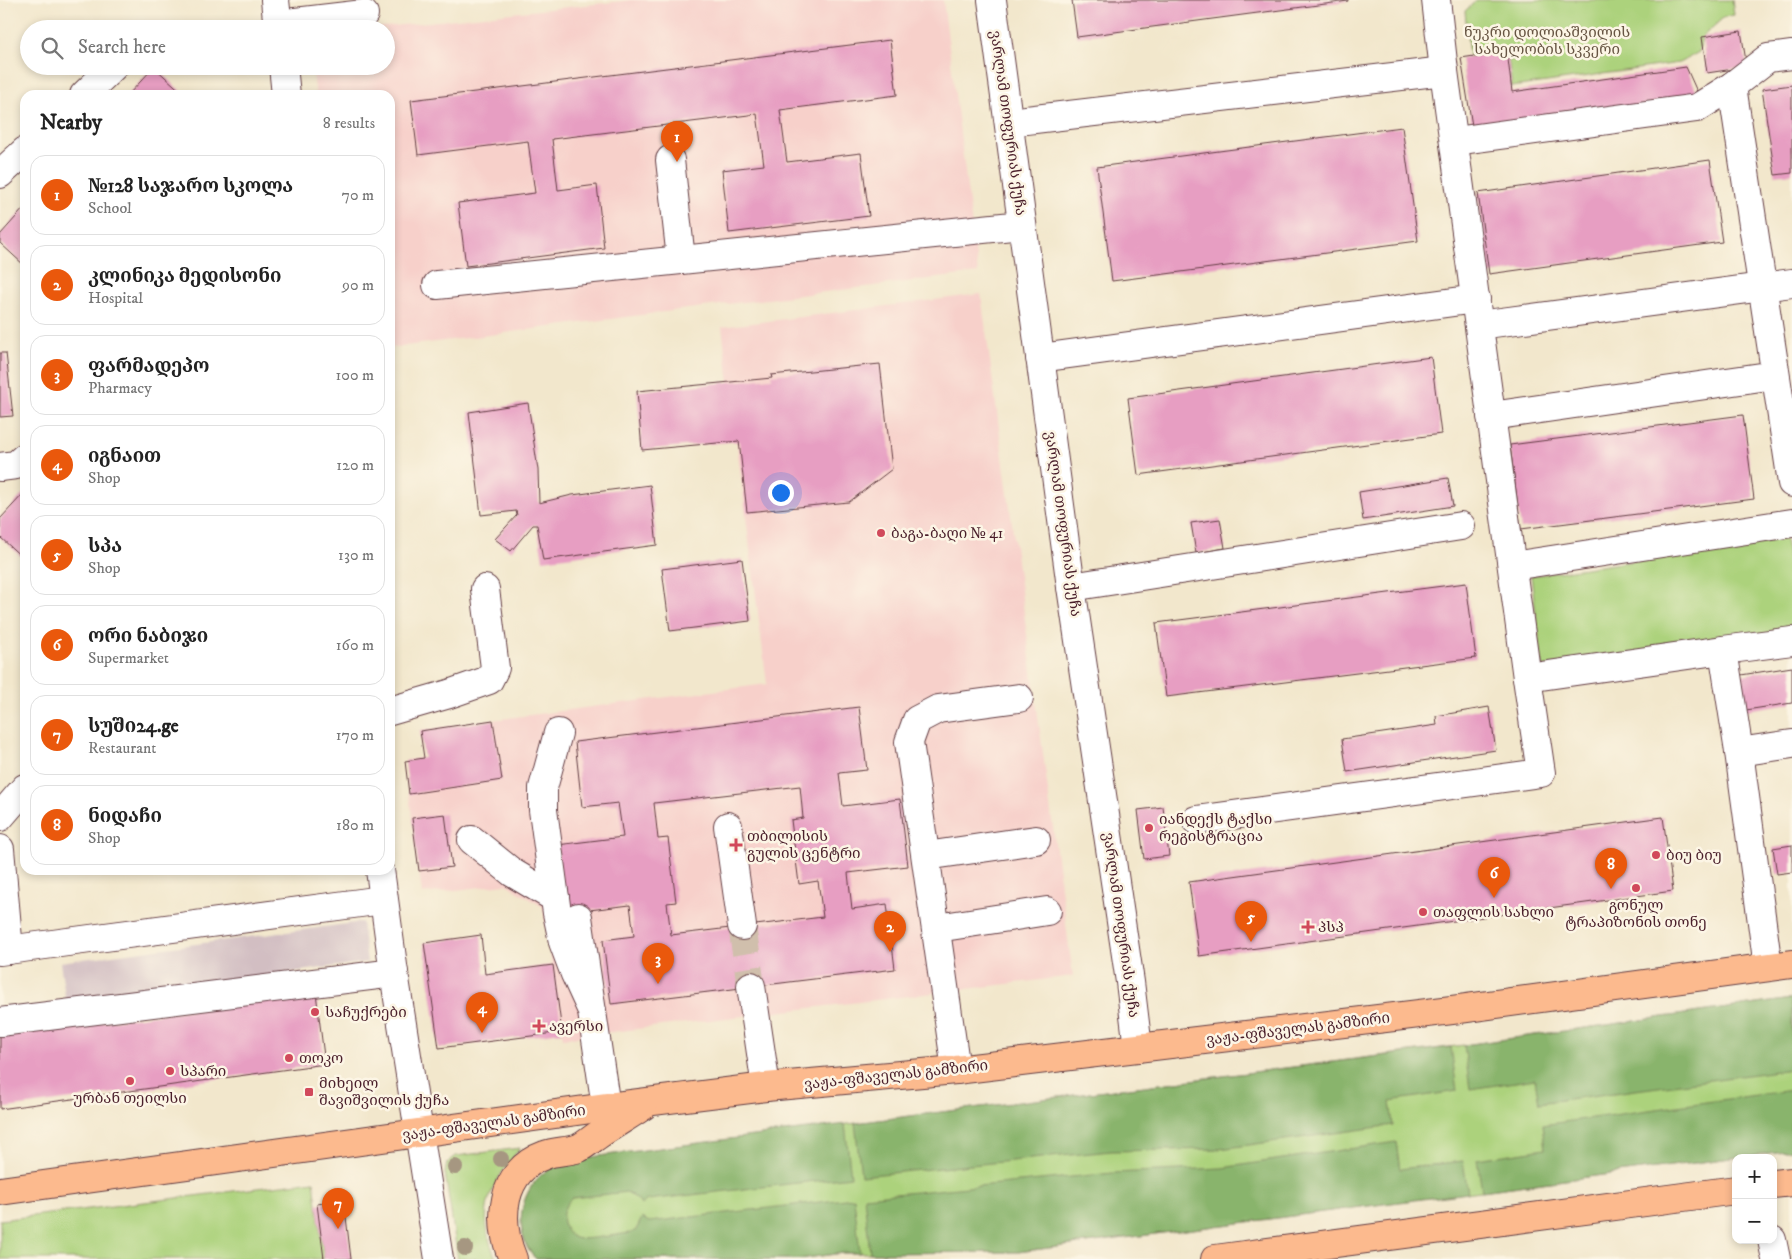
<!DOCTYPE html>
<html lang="en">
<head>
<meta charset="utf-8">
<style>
  body { margin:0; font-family:"IM FELL DW Pica","Noto Serif Georgian",serif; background:#f2f2f2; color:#222 }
  .controls { position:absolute; right:15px; bottom:15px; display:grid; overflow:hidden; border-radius:10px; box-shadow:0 2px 8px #0003 }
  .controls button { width:45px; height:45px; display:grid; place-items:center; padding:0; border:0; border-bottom:1px solid #e0e0e0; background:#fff; color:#222; font:25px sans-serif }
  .you { position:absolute; left:780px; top:492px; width:18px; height:18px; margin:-12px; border:4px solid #fff; border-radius:50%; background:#1a73e8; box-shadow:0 0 0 8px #1a73e833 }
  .badge { display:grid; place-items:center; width:32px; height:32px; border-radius:50%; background:#ea580c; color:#fff; font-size:16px; font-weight:700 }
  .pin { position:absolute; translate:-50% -41px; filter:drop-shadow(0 1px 2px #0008) }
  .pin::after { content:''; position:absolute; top:26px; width:18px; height:15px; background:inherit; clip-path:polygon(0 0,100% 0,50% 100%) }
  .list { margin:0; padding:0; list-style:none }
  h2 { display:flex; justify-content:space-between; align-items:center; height:65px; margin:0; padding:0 20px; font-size:21px }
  h2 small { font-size:16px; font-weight:400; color:#767676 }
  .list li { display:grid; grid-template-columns:32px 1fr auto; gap:15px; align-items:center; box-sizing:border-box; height:80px; margin:0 10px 10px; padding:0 10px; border:1px solid #e0e0e0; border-radius:15px }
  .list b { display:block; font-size:19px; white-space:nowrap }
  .list p { margin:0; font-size:16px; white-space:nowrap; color:#767676 }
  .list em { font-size:16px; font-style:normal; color:#767676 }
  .icon { flex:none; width:28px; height:28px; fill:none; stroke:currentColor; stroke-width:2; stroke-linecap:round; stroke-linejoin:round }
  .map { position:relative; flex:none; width:1792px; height:1259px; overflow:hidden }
  .search { position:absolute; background:#fff; box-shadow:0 2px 8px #0003; left:20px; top:20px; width:375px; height:55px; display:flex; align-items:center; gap:12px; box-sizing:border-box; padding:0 18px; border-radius:28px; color:#767676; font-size:19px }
  .panel { position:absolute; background:#fff; box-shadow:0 2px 8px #0003; left:20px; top:90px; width:375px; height:785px; border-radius:15px }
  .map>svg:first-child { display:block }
  .built { fill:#f7d0ca }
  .industrial { fill:#d2bec2 }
  .green { fill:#acd27c; stroke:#7b7854 }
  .forest { fill:#89b46c; stroke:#6a6a4c }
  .building { fill:#e79ec2; fill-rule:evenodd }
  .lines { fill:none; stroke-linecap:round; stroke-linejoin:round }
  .minor-tunnel { stroke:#d0bfac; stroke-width:28; stroke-dasharray:28 14; stroke-linecap:butt }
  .minor-casing { stroke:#633d43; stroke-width:30 }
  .major-casing { stroke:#633d43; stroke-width:30 }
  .minor { stroke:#fff; stroke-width:28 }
  .major { stroke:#fcba8e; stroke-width:28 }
  .tree { fill:#a69781 }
  .poi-dot { fill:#d1495b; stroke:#fcf5e5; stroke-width:2 }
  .labels { text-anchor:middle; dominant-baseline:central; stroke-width:5; stroke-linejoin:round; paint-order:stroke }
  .park-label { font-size:15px; fill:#675543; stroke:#fcf5e5 }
  .street-label { font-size:15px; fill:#4a1f2b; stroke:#fcf5e5 }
  .poi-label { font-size:15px; fill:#4a1f2b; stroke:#fcf5e5; text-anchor:start }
</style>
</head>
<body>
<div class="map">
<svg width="1792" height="1259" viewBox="0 0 1792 1259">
  <rect width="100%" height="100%" fill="#fcf5e5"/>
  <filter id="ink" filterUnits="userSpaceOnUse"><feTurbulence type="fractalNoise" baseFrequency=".02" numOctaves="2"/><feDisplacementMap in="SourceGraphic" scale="10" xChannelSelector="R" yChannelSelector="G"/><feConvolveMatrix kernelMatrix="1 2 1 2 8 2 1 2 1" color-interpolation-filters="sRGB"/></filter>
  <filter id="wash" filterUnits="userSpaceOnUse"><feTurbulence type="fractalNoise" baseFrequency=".0096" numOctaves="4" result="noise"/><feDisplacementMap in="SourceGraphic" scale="20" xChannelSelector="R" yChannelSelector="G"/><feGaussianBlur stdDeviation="1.12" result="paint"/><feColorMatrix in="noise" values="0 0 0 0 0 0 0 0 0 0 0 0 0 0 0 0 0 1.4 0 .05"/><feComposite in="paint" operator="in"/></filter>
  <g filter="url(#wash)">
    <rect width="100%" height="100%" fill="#f2e7cc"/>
    <g class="built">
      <path d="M 632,0 L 943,0 L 978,273 L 687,309 L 390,348 L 390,95 L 316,95 L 312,66 L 386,66 L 386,29 L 365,29 Z"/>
      <path d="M 981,294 L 1073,976 L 563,1038 L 543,907 L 506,884 L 422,894 L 409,794 L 502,780 L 493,720 L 767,684 L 722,327 Z"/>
    </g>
    <path class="industrial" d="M 362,922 L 367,962 L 66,1002 L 60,962 Z"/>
    <g class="green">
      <path d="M 1477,0 L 1732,0 L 1734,15 L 1724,17 L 1702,37 L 1699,52 L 1679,63 L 1512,87 L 1507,51 L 1469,57 L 1465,11 Z"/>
      <path d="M 1785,539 L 1792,579 L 1792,631 L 1543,667 L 1531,576 Z"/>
      <path d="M 1792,999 L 1792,1150 L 1018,1252 L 843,1253 L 799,1259 L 536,1259 C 514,1240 518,1198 538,1178 C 546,1171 566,1164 576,1159 L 1464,1045 Z"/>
      <path d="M 520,1148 C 490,1187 475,1209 496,1259 L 458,1259 L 445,1173 L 447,1163 L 456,1156 Z"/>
      <path d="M 314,1181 L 324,1259 L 0,1259 L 0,1220 Z"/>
    </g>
    <g class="forest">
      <path d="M 1792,999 L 1792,1069 L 1539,1103 L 1535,1079 L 1470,1089 L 1464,1045 Z"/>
      <path d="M 1451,1047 L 1457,1091 L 1390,1101 L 1393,1125 L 1220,1149 L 1111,1151 L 861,1176 L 855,1123 Z"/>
      <path d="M 1792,1090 L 1792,1150 L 1482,1191 L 1477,1159 L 1545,1149 L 1542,1125 Z"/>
      <path d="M 845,1124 L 851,1177 L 647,1200 L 641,1205 L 638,1200 L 627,1192 L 572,1198 C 565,1205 561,1212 563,1223 C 565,1229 568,1235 575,1238 C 583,1241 620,1234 631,1233 L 636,1230 L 642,1218 L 649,1222 L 854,1198 L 860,1253 L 843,1253 L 799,1259 L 536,1259 C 532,1255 530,1251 527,1246 C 516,1223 521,1197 538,1178 C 548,1167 562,1163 576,1159 Z"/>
      <path d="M 1396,1142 L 1400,1169 L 1463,1161 L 1468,1193 L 1018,1252 L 870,1253 L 864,1197 L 1113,1173 L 1222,1168 Z"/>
    </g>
    <g id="blocks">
      <g class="building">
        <path d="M 1072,0 L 1348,0 L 1348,1 L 1077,37 Z"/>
        <path d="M 1741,31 L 1747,67 L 1707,73 L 1702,37 Z"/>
        <path d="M 890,40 L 897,95 L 780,110 L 787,162 L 861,153 L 869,216 L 729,233 L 722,170 L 764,165 L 757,114 L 552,139 L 558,190 L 597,185 L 604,248 L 466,266 L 458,203 L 535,193 L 528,141 L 418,155 L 411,100 Z"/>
        <path d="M 1507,51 L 1512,92 L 1686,67 L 1699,96 L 1473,132 L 1461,58 Z"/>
        <path d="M 154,67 L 185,95 L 128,95 Z"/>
        <path d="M 1792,85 L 1792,173 L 1775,175 L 1762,89 Z"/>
        <path d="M 1402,127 L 1418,241 L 1112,281 L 1097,167 Z"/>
        <path d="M 1710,160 L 1722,242 L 1489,274 L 1478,193 Z"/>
        <path d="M 25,207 L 25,266 L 0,243 L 0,235 Z"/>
        <path d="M 0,353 L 6,353 L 13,416 L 0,417 Z"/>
        <path d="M 1431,357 L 1441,434 L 1138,475 L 1128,398 Z"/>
        <path d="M 880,364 L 892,469 L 849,502 L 747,512 L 739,441 L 642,450 L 637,391 L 772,378 L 771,375 Z"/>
        <path d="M 528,403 L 538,470 L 539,503 L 572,495 L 650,485 L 657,545 L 543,560 L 537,525 L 533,525 L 511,551 L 495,539 L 517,515 L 516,511 L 481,515 L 469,412 Z"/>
        <path d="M 1743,415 L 1754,499 L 1521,529 L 1510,445 Z"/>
        <path d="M 1448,478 L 1453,506 L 1363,520 L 1359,492 Z"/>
        <path d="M 25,492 L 25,560 L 0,537 L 0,519 Z"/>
        <path d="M 1220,519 L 1225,548 L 1196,553 L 1191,523 Z"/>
        <path d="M 742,559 L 750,621 L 670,631 L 662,569 Z"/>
        <path d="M 1466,583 L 1476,658 L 1166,697 L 1156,623 Z"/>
        <path d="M 1792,667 L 1792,703 L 1746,710 L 1741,675 Z"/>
        <path d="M 859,707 L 867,770 L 839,773 L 843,806 L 900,799 L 908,866 L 848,873 L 852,909 L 887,904 L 895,969 L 611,1004 L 603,940 L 634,936 L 630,905 L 565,913 L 557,845 L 623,837 L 618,803 L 582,807 L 575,742 ZM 800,786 L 803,818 L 791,820 L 799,884 L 818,881 L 823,917 L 671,935 L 667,903 L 676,902 L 668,838 L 658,839 L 654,803 Z"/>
        <path d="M 1489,707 L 1496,750 L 1347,772 L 1342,739 L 1437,725 L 1436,716 Z"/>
        <path d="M 493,720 L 502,780 L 409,794 L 405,761 L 424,758 L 420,731 Z"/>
        <path d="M 1163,807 L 1169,856 L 1144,859 L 1138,810 Z"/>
        <path d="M 445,814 L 452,867 L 419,871 L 412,818 Z"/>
        <path d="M 1663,817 L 1673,891 L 1199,956 L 1189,882 Z"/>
        <path d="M 1792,845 L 1792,872 L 1777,874 L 1773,848 Z"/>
        <path d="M 481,935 L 485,974 L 553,965 L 562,1032 L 439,1048 L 424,943 Z"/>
        <path d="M 316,993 L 325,1064 L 0,1109 L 0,1036 Z"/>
        <path d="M 344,1200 L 351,1259 L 324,1259 L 317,1204 Z"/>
      </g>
    </g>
  </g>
  <g filter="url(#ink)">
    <use href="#blocks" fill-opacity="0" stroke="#633d43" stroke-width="1"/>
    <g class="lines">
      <path class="minor-tunnel" d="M 742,926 L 751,986"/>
      <defs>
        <g id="minor">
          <path d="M 275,0 L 278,29"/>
          <path d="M 992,0 L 1071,587 L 1130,982 L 1138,1048"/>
          <path d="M 1436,0 L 1444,71 L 1527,678 L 1723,650 L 1739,752 L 1768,967"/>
          <path d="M 278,24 L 364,14"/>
          <path d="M 283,66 L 286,95"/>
          <path d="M 1732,86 L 1792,483"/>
          <path d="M 84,95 L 114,66"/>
          <path d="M 1009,122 L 1444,71"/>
          <path d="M 1455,141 L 1697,108 L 1732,86 L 1768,58 L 1792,55"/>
          <path d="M 670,160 L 681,259"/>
          <path d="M 0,174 L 25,151"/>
          <path d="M 437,285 L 1022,225"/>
          <path d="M 1479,325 L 1792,283"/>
          <path d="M 1040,358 L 1476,299"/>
          <path d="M 1491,416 L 1775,375"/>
          <path d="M 0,467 L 16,465 L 25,457"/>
          <path d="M 1512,566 L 1792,523"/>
          <path d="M 1071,587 L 1461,526"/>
          <path d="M 1723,650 L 1792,641"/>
          <path d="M 390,711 L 449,694 L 489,680 L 495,668 L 485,589"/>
          <path d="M 558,733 L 543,788 L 543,810 L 557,913 L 563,942 L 575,974 L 592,1011"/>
          <path d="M 1739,752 L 1792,744"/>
          <path d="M 0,817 L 25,788"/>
          <path d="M 1196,820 L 1541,773 L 1527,678"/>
          <path d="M 728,826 L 742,926"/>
          <path d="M 472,840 L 513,873 L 555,898"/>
          <path d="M 0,849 L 9,950"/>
          <path d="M 926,856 L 1036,840"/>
          <path d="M 380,870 L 394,973 L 439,1259"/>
          <path d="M 578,917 L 606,1107"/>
          <path d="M 937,928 L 1047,911"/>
          <path d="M 0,951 L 383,900"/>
          <path d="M 751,986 L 766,1087"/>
          <path d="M 0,1022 L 394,973"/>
          <path d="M 956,1070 L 909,742 L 917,720 L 938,709 L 1019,698"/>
          <path d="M 1772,1240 L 1776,1259"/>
        </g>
        <g id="major">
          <path d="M 1773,1184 L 1792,1182"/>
          <path d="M 0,1191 L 606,1107 L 766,1087 L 956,1070 L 1452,1010 L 1792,964"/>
          <path d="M 513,1259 C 497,1221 500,1171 545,1155 C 555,1151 568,1152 579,1148 C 585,1145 592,1139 598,1135 C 613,1125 628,1116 643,1106"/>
          <path d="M 1215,1259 L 1736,1190"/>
        </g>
      </defs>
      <use href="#minor" class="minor-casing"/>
      <use href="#major" class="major-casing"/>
      <use href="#minor" class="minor"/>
      <use href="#major" class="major"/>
    </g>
    <g class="tree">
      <circle cx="501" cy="1159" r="8"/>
      <circle cx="455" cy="1167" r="8"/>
      <circle cx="465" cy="1248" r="8"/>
    </g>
  </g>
  <g class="poi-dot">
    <circle cx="881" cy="533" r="5"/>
    <circle cx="1149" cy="828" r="5"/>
    <path d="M733.5 837.5h5v5h5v5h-5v5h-5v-5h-5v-5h5z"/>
    <circle cx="1656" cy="855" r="5"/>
    <circle cx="1636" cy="888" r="5"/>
    <circle cx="1423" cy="912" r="5"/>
    <path d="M1305.5 919.5h5v5h5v5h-5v5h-5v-5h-5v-5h5z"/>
    <circle cx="315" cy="1012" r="5"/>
    <path d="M536.5 1018.5h5v5h5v5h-5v5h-5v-5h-5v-5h5z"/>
    <circle cx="289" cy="1058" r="5"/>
    <circle cx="170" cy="1071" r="5"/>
    <circle cx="130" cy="1081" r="5"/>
    <rect x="304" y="1087" width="10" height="10" rx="2.5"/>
  </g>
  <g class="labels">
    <g class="park-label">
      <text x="1547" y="32">ნუკრი დოლიაშვილის<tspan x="1547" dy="17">სახელობის სკვერი</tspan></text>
    </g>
    <g class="street-label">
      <text transform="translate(1008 123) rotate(82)">ვარლამ თოფურიას ქუჩა</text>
      <text transform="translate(1063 524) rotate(82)">ვარლამ თოფურიას ქუჩა</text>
      <text transform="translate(1121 925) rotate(82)">ვარლამ თოფურიას ქუჩა</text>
      <text transform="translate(1298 1029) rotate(-7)">ვაჟა-ფშაველას გამზირი</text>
      <text transform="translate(896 1075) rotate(-6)">ვაჟა-ფშაველას გამზირი</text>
      <text transform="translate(494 1123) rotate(-8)">ვაჟა-ფშაველას გამზირი</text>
    </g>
    <g class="poi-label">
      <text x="891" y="533">ბაგა-ბაღი № 41</text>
      <text x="1159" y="819">იანდექს ტაქსი<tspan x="1159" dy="17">რეგისტრაცია</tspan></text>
      <text x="747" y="836">თბილისის<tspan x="747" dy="17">გულის ცენტრი</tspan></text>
      <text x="1666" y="855">ბიუ ბიუ</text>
      <text x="1636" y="905" text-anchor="middle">გონულ<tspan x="1636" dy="17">ტრაპიზონის თონე</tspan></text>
      <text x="1433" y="912">თაფლის სახლი</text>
      <text x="1318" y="927">პსპ</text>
      <text x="325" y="1012">საჩუქრები</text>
      <text x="549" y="1026">ავერსი</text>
      <text x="299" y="1058">თოკო</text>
      <text x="180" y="1071">სპარი</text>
      <text x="319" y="1083">მიხეილ<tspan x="319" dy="17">შავიშვილის ქუჩა</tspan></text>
      <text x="130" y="1098" text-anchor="middle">ურბან თეილსი</text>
    </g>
  </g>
</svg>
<div class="controls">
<button>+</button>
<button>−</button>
</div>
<div class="you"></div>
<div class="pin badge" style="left:677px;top:162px">1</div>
<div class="pin badge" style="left:890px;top:952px">2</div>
<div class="pin badge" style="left:658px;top:984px">3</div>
<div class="pin badge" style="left:482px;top:1033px">4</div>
<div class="pin badge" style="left:1251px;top:942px">5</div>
<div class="pin badge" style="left:1494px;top:898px">6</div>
<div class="pin badge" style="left:338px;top:1229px">7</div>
<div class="pin badge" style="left:1611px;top:889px">8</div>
<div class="search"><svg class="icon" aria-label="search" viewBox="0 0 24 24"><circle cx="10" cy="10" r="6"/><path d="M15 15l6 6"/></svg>Search here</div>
<section class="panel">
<h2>Nearby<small>8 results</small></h2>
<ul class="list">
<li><span class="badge">1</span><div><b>№128 საჯარო სკოლა</b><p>School</p></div><em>70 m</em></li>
<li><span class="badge">2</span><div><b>კლინიკა მედისონი</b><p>Hospital</p></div><em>90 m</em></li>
<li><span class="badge">3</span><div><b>ფარმადეპო</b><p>Pharmacy</p></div><em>100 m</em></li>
<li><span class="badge">4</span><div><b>იგნაით</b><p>Shop</p></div><em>120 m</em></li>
<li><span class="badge">5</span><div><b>სპა</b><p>Shop</p></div><em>130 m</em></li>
<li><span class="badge">6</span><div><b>ორი ნაბიჯი</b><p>Supermarket</p></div><em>160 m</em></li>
<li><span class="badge">7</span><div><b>სუში24.ge</b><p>Restaurant</p></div><em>170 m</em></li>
<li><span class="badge">8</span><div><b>ნიდაჩი</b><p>Shop</p></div><em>180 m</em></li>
</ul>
</section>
</div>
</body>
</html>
